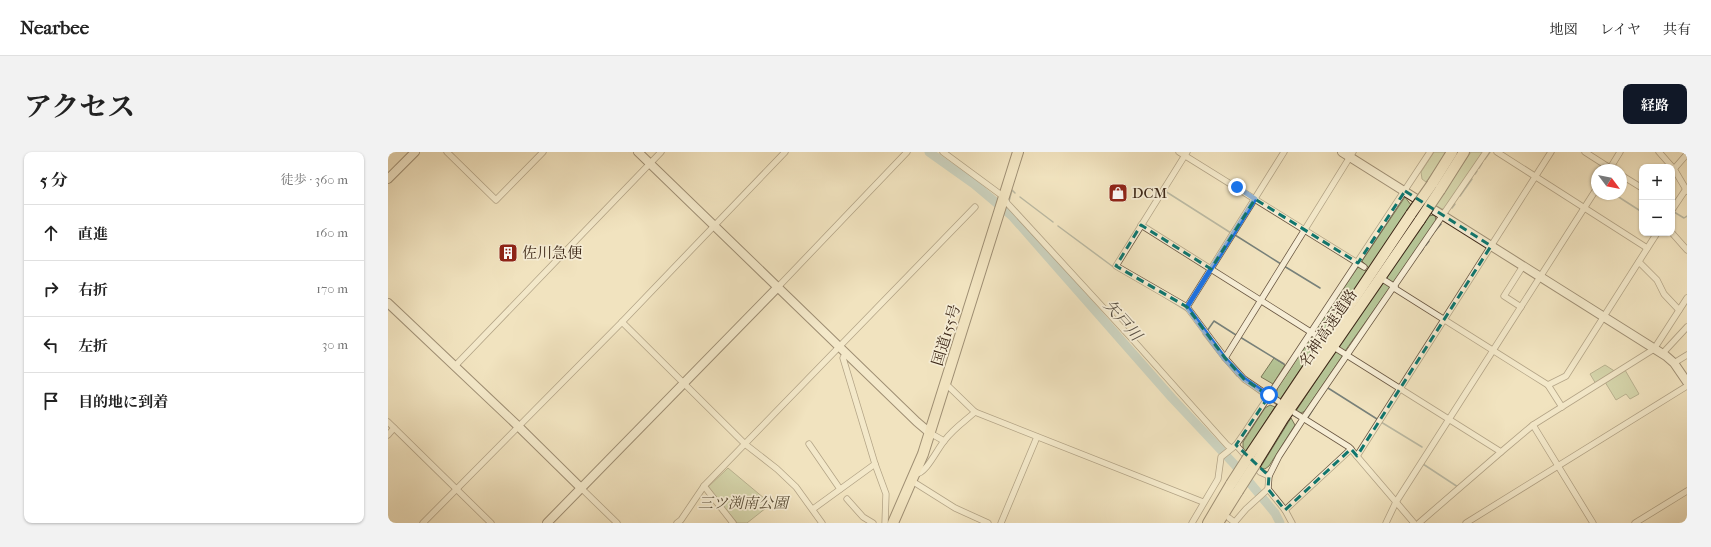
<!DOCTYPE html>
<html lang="ja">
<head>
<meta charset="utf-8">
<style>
  body { margin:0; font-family:"IM FELL French Canon","Noto Serif JP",serif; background:#f2f2f2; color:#222 }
  .controls { position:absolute; right:12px; top:12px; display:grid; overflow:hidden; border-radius:8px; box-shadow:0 1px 3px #0004 }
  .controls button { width:36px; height:36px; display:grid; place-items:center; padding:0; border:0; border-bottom:1px solid #e0e0e0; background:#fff; color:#222; font:20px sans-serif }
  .compass { position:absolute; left:1203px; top:12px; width:36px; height:36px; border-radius:50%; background:#fff; box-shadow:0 1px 3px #0004; rotate:122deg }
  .stop { position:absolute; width:12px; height:12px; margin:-9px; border:3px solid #1a73e8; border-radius:50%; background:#fff }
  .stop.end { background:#1a73e8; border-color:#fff; box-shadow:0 1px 4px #0008 }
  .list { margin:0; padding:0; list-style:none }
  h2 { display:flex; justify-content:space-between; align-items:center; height:52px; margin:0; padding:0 16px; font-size:17px }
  h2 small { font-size:13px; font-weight:400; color:#767676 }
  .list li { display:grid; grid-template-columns:26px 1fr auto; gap:12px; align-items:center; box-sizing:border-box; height:56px; padding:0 16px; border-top:1px solid #e0e0e0 }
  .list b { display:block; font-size:15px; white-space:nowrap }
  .list em { font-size:13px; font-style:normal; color:#767676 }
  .icon { flex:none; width:22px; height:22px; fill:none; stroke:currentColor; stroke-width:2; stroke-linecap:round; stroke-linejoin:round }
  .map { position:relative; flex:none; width:1299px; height:371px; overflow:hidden; border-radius:8px }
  header { display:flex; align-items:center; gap:24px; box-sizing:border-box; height:56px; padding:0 20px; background:#fff; border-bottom:1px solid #e0e0e0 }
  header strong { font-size:19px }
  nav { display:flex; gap:22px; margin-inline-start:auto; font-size:14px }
  .intro { display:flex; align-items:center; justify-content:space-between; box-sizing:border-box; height:96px; padding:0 24px }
  h1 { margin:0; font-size:28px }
  .button { padding:10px 18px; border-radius:8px; background:#111827; color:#fff; font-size:14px; font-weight:700 }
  main { display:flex; gap:24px; padding:0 24px }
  aside { flex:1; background:#fff; border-radius:8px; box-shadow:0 1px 3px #0004 }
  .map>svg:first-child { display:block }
  .green { fill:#b5c596; stroke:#797657 }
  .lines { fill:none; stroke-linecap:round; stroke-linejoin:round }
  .stream { stroke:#78817a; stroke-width:1.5 }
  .river { stroke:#9fbcbc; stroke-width:9 }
  .street-casing { stroke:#6a5742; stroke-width:7 }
  .secondary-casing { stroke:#3d2818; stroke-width:10 }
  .highway-casing { stroke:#3d2818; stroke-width:12 }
  .street { stroke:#f6edd5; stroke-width:5.5 }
  .secondary { stroke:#f6edd5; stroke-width:8 }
  .highway { stroke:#f1e3bf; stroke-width:10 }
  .highway-bridge-casing { stroke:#3d2818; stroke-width:12; stroke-linecap:butt }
  .highway-bridge { stroke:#f1e3bf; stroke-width:10 }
  .route { stroke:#1a73e8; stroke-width:5 }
  .marked { fill:none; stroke:#0f766e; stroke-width:3; stroke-dasharray:8 5; stroke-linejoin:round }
  .labels { text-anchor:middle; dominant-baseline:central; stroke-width:3.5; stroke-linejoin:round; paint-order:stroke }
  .poi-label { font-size:15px; fill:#3d2818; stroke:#f6edd5; text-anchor:start }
  .street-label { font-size:15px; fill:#3d2818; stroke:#f6edd5 }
  .park-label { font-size:15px; font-style:italic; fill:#5b4f38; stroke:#f6edd5 }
  .water-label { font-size:16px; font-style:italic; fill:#564d41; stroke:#f6edd5 }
</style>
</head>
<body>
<header>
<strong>Nearbee</strong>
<nav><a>地図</a><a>レイヤ</a><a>共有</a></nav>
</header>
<div class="intro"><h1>アクセス</h1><a class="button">経路</a></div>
<main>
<aside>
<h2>5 分<small>徒歩 · 360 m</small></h2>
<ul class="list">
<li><svg class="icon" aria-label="ahead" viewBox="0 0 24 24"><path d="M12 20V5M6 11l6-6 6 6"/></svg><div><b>直進</b></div><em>160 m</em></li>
<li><svg class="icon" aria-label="right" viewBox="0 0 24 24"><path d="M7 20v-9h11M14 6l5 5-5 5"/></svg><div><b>右折</b></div><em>170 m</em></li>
<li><svg class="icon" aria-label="left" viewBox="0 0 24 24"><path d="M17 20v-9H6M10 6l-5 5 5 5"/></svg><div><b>左折</b></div><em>30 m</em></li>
<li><svg class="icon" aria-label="arrive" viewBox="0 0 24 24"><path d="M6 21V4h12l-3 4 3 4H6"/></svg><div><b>目的地に到着</b></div></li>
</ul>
</aside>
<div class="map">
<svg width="1299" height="371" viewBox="0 0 1299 371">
  <rect width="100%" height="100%" fill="#f1e3bf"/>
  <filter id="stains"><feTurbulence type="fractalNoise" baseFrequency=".005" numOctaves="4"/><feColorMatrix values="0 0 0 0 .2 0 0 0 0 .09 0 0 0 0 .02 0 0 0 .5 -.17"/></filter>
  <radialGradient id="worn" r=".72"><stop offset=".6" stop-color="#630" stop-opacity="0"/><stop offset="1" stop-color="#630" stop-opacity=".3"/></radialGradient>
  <g class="green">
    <path d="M 1046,0 L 1059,0 L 1038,30 L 1034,27 L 1033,20 Z"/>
    <path d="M 1083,0 L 1095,0 L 1057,57 L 1054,57 L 1047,53 Z"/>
    <path d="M 1017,45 L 1023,53 L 981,116 L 974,109 Z"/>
    <path d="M 1047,63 L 1048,69 L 1005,131 L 997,126 L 1040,64 Z"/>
    <path d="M 970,115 L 979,119 L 934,185 L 927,178 Z"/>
    <path d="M 995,129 L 1003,134 L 957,199 L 950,195 Z"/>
    <path d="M 925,183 L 932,188 L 892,248 L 888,242 L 890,235 Z"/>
    <path d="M 948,198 L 955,203 L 917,259 L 913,261 L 908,259 Z"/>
    <path d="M 886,206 L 897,213 L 885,232 L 873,225 Z"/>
    <path d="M 1217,213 L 1228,220 L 1208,232 L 1202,222 Z"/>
    <path d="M 1237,218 L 1251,242 L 1242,247 L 1238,242 L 1228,248 L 1217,230 Z"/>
    <path d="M 882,253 L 887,255 L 858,300 L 855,297 L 855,290 L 877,256 Z"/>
    <path d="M 903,266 L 907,273 L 881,314 L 877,317 L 872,316 Z"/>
    <path d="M 340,316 L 383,352 L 359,371 L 349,371 L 320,335 Z"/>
  </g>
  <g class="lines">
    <g class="stream">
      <path d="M 1097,7 L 1102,0"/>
      <path d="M 1091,16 L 1094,11"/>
      <path d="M 1087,22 L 1089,19"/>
      <path d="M 777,39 L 843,81"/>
      <path d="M 1226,42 L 1254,60"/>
      <path d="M 1072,44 L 1084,27"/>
      <path d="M 632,45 L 665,70"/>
      <path d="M 621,49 L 624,38 L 627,41"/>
      <path d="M 1064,56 L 1067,52"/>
      <path d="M 1286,60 L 1296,66 L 1299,64"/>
      <path d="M 670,74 L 724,114"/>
      <path d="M 1047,79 L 1053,72"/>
      <path d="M 847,83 L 893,112"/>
      <path d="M 1038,93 L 1041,89"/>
      <path d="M 1032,101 L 1035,97"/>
      <path d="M 896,114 L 932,136"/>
      <path d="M 775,144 L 799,159"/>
      <path d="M 819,179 L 826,169 L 848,183"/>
      <path d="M 815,182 L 829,200 L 849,224"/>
      <path d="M 852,185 L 896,212"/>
      <path d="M 855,229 L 876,245"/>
      <path d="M 940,236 L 989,267"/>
      <path d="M 882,248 L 888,252"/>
      <path d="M 905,263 L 910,266"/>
      <path d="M 919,267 L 932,246"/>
      <path d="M 993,270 L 1034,295"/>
      <path d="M 1036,311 L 1035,312 L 1070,335"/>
    </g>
    <path class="river" d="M 541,0 L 586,32 L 624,64 L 784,246 L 847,313 L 887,361 L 892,371"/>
    <defs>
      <g id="street">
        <path d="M 59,0 L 108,48 L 155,0"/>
        <path d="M 555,0 L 616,45 L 619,51 L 746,189 L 839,293 L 843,296"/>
        <path d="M 791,0 L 976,115"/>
        <path d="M 799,0 L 728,114 L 799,155 L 837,206 L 856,227 L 881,244"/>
        <path d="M 1109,0 L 1259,96"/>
        <path d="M 1197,0 L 1225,18"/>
        <path d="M 1271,0 L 1286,17 L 1299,39"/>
        <path d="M 1286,17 L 1299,2"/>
        <path d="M 1221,18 L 1232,0"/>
        <path d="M 1233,23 L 1254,36"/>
        <path d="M 1284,58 L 1298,37"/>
        <path d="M 753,73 L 929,184"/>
        <path d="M 1284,81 L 1299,98"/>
        <path d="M 1251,110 L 1269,128 L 1276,142 L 1291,158"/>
        <path d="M 996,128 L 1007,135"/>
        <path d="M 389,136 L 519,0"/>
        <path d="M 1006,136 L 1160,233 L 1178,224 L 1269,81"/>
        <path d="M 799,155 L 896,0"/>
        <path d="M 1133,155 L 1116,144 L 1135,114"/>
        <path d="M 234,170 L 397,0"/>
        <path d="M 949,197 L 1113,300 L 1145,273 L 1266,197 L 1299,146"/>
        <path d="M 457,202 L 455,206 L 487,312 L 498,342 L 497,371"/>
        <path d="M 1274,202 L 1299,175"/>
        <path d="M 837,206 L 965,0"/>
        <path d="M 1286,211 L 1299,203"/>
        <path d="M 67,214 L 273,0"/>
        <path d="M 558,232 L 587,260 L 815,350"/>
        <path d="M 1160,233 L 1174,255"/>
        <path d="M 881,243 L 890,249"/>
        <path d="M 907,261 L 961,295 L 1026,371"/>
        <path d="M 0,270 L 103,371"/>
        <path d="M 1145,273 L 1205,371"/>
        <path d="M 542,281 L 556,289"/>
        <path d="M 0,283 L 6,276"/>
        <path d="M 421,292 L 452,337"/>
        <path d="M 848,293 L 872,320 L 881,324"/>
        <path d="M 969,304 L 1163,0"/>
        <path d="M 527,322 C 538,323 550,295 557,288 C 565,277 577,269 587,260"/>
        <path d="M 524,329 L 567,356 L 600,371"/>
        <path d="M 316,334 L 345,371"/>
        <path d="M 193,336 L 229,371"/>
        <path d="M 459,347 L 475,365 L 485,371"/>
        <path d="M 425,357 L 487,312"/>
        <path d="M 897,358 L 963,297"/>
        <path d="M 841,366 L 846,370"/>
        <path d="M 35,371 L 234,170 L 357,292 L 389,317 L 408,335 L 434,371"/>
        <path d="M 289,371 L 293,368 L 316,334 L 587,55"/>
        <path d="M 613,371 L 649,285"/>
        <path d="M 804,371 L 830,327 L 833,305 L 848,293 L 857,280 L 1042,0"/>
        <path d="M 846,371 L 858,357 L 880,337"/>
        <path d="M 904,371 L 897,358 L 880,337 L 881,324 L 891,304 L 915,267 L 1098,0"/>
        <path d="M 998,371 L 1008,350 L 1209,36"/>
        <path d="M 1031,371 L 1113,300"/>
        <path d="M 1078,371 L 1299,234"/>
        <path d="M 1247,371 L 1299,339"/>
      </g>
      <g id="secondary">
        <path d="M 250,0 L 529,270 L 542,281"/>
        <path d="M 954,0 L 1278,204 L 1286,211 L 1299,230"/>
        <path d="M 0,27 L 27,0"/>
        <path d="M 0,151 L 131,275 L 193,336"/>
        <path d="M 159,371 L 389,136"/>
      </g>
      <g id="highway">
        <path d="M 1044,32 L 1064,0"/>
        <path d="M 1052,38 L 1076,0"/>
        <path d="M 861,304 L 1023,62"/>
        <path d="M 868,311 L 895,267 L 1032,68"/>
        <path d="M 505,371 L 535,302 L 630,0"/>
        <path d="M 820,371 L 843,332"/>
        <path d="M 830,371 L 850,339"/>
      </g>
    </defs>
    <use href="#street" class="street-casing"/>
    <use href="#secondary" class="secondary-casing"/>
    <use href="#highway" class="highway-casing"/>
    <use href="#street" class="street"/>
    <use href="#secondary" class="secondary"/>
    <use href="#highway" class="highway"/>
    <defs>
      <g id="highway-bridge">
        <path d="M 1023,62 L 1044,32"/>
        <path d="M 1032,68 L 1052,38"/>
        <path d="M 843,332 L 861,304"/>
        <path d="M 850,339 L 868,311"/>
      </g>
    </defs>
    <use href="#highway-bridge" class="highway-bridge-casing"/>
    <use href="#highway-bridge" class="highway-bridge"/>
  </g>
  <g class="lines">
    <path class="route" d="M 849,35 L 867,47 L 799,155 L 836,206 L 856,227 L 881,244 L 881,243"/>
  </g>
  <path d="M0 0H1299V371H0ZM 1017,39 L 1103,94 L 969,304 L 963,297 L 897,358 L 880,337 L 881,324 L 848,293 L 881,244 L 856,227 L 837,206 L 799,155 L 728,114 L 753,73 L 823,117 L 867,47 L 970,111 Z" fill="#f1e3bf" fill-opacity=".55" fill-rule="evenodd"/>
  <path class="marked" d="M 1017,39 L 1103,94 L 969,304 L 963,297 L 897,358 L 880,337 L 881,324 L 848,293 L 881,244 L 856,227 L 837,206 L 799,155 L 728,114 L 753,73 L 823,117 L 867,47 L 970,111 Z"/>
  <defs>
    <symbol id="shop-square" viewBox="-11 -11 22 22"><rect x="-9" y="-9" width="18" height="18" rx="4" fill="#8f2418" stroke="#f6edd5"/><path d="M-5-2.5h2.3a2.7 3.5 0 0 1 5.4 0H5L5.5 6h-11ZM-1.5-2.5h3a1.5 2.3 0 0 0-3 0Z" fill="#fff"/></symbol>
    <symbol id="building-square" viewBox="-11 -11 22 22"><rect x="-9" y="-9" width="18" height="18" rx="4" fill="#8f2418" stroke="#f6edd5"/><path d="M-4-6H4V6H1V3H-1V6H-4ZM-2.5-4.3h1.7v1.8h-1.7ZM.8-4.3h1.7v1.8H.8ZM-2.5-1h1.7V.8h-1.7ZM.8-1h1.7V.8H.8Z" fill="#fff"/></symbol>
  </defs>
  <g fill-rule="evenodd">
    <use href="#shop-square" x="719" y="30" width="22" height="22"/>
    <use href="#building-square" x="109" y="90" width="22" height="22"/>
  </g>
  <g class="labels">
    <g class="poi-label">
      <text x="744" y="41">DCM</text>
      <text x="134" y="101">佐川急便</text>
    </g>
    <g class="street-label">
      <text transform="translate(940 176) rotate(-56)">名神高速道路</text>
      <text transform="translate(558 183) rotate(-73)">国道155号</text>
    </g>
    <g class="park-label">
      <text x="355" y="351">三ツ渕南公園</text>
    </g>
    <g class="water-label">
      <text transform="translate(735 168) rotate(49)">矢戸川</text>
    </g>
  </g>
  <rect width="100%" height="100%" filter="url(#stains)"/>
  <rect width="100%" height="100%" fill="url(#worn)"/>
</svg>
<div class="controls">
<button>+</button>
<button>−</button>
</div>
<svg class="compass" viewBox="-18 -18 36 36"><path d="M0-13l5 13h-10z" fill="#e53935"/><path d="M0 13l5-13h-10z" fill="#767676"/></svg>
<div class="stop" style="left:881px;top:243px"></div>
<div class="stop end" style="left:849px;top:35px"></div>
</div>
</main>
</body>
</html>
